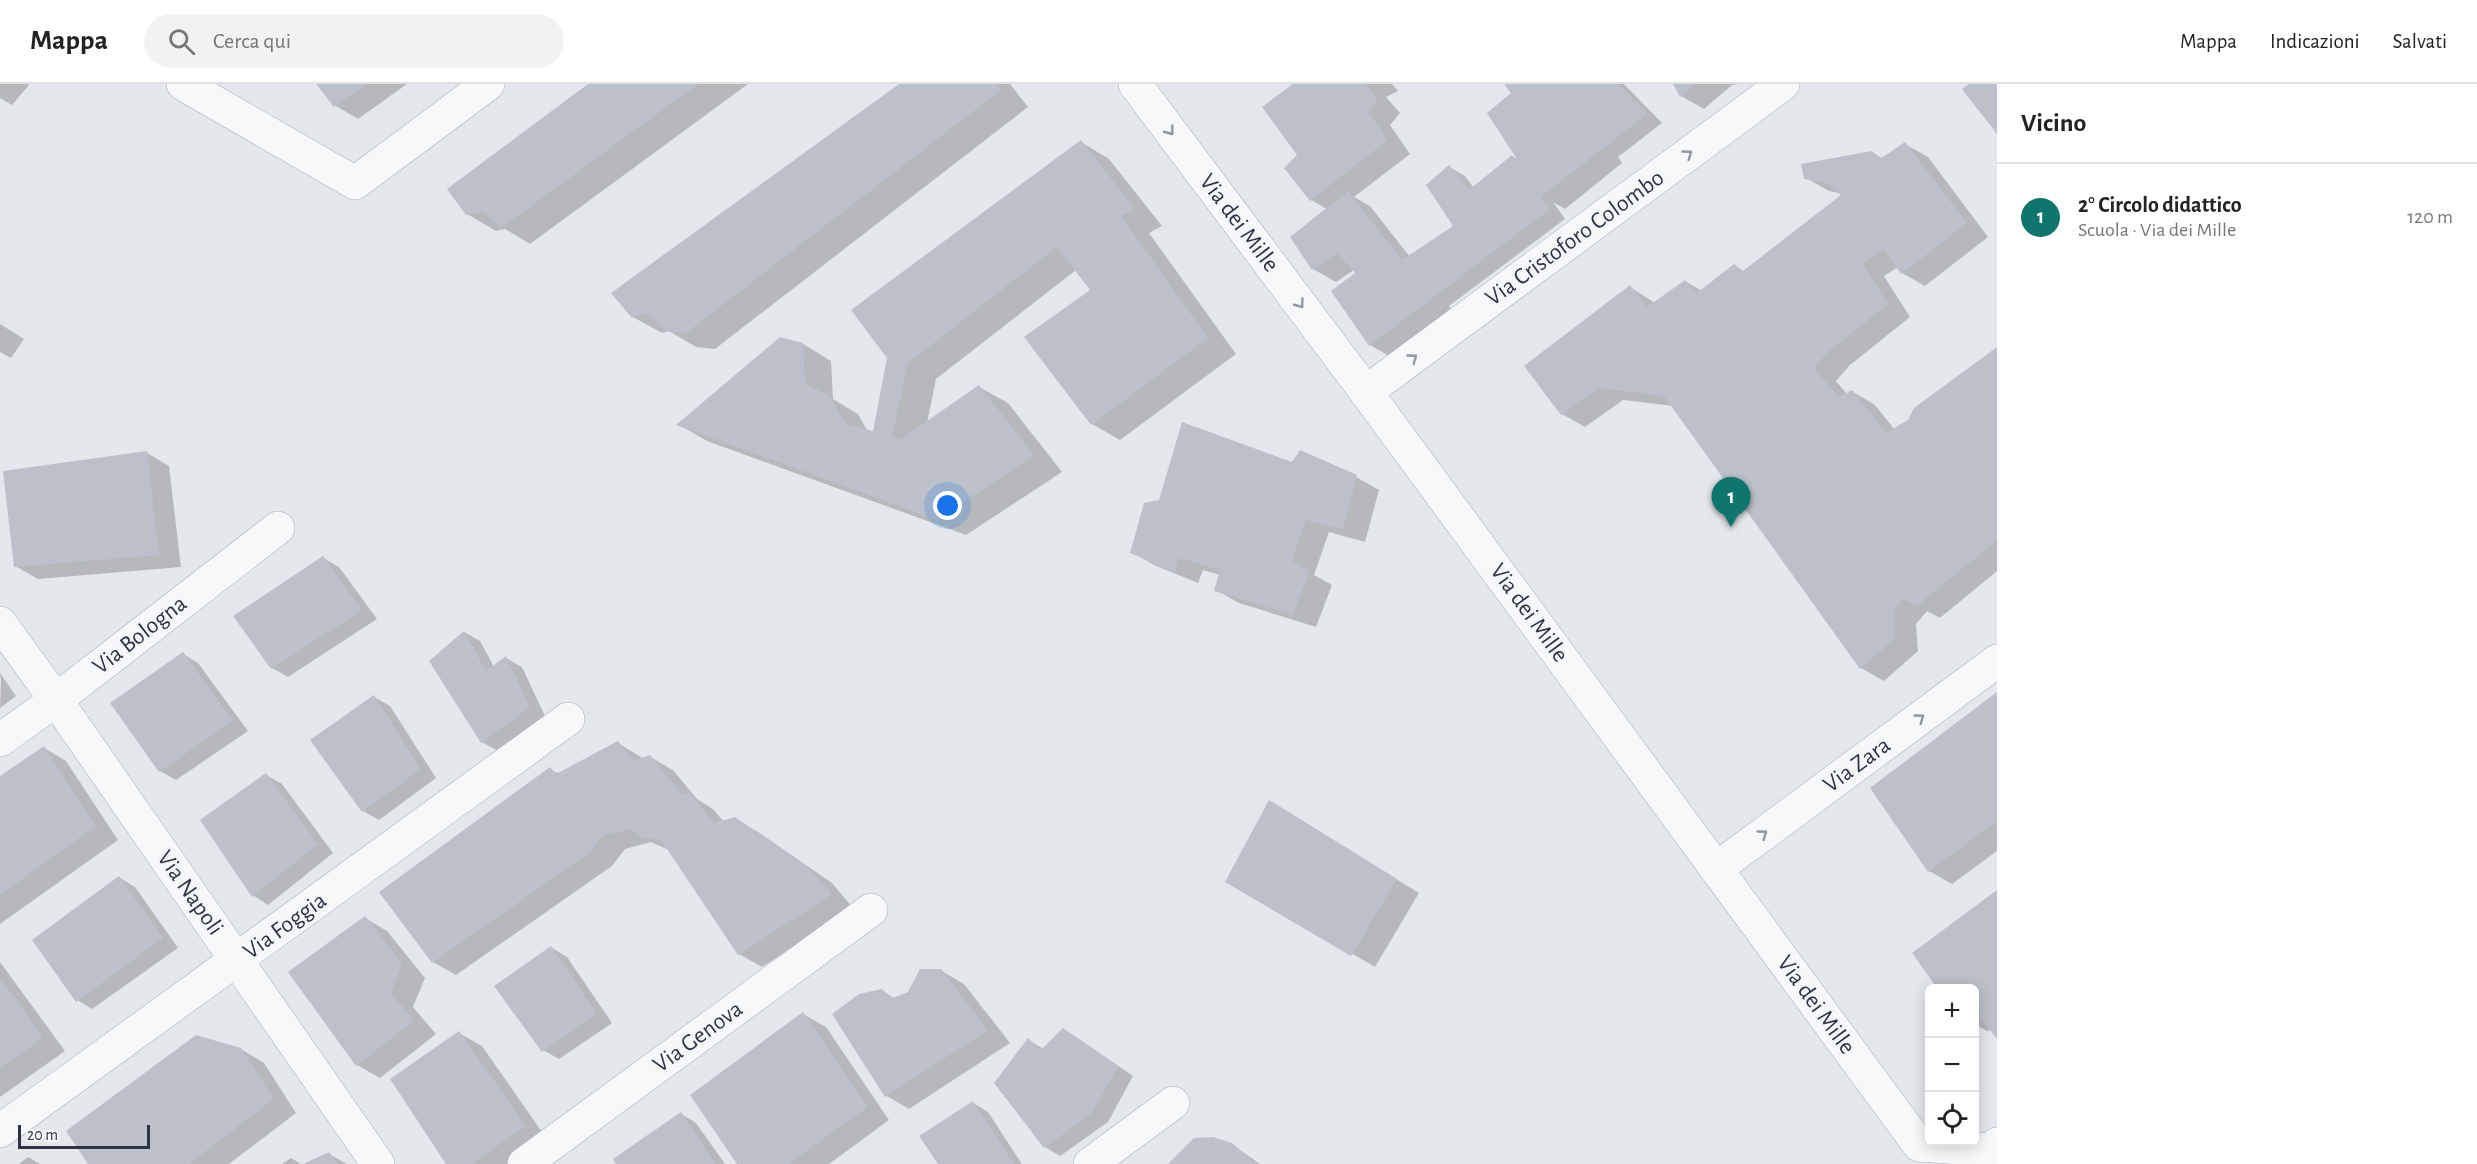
<!DOCTYPE html>
<html lang="it">
<head>
<meta charset="utf-8">
<style>
  body { margin:0; font-family:"Alegreya Sans",sans-serif; background:#f2f2f2; color:#222 }
  .controls { position:absolute; right:18px; bottom:18px; display:grid; overflow:hidden; border-radius:9px; box-shadow:0 3px 15px #0003 }
  .controls button { width:54px; height:54px; display:grid; place-items:center; padding:0; border:0; border-bottom:2px solid #e0e0e0; background:#fff; color:#222; font:30px sans-serif }
  .scale { position:absolute; left:18px; bottom:15px; width:132px; box-sizing:border-box; padding-left:6px; border:3px solid #2b3445; border-top:0; font-size:16px; line-height:21px; white-space:nowrap; color:#2b3445; -webkit-text-stroke:4px #f4f6f9; paint-order:stroke }
  .you { position:absolute; left:948px; top:422px; width:21px; height:21px; margin:-15px; border:4px solid #fff; border-radius:50%; background:#1a73e8; box-shadow:0 0 0 9px #1a73e833 }
  .badge { display:grid; place-items:center; width:39px; height:39px; border-radius:50%; background:#0f766e; color:#fff; font-size:20px; font-weight:700 }
  .pin { position:absolute; translate:-50% -50px; filter:drop-shadow(0 2px 3px #0008) }
  .pin::after { content:''; position:absolute; top:32px; width:21px; height:18px; background:inherit; clip-path:polygon(0 0,100% 0,50% 100%) }
  .list { margin:0; padding:0; list-style:none }
  h2 { display:flex; justify-content:space-between; align-items:center; height:78px; margin:0; padding:0 24px; font-size:26px }
  h2 small { font-size:20px; font-weight:400; color:#767676 }
  .list li { display:grid; grid-template-columns:39px 1fr auto; gap:18px; align-items:center; box-sizing:border-box; height:108px; padding:0 24px; border-top:2px solid #e0e0e0 }
  .list b { display:block; font-size:22px; white-space:nowrap }
  .list p { margin:0; font-size:20px; white-space:nowrap; color:#767676 }
  .list em { font-size:20px; font-style:normal; color:#767676 }
  .icon { flex:none; width:33px; height:33px; fill:none; stroke:currentColor; stroke-width:2; stroke-linecap:round; stroke-linejoin:round }
  .map { position:relative; flex:none; width:1997px; height:1080px; overflow:hidden }
  header { display:flex; align-items:center; gap:36px; box-sizing:border-box; height:84px; padding:0 30px; background:#fff; border-bottom:2px solid #e0e0e0 }
  header strong { font-size:28px }
  nav { display:flex; gap:33px; margin-inline-start:auto; font-size:21px }
  .search { width:420px; height:54px; background:#f2f2f2; display:flex; align-items:center; gap:15px; box-sizing:border-box; padding:0 21px; border-radius:33px; color:#767676; font-size:22px }
  main { display:flex }
  aside { flex:1; background:#fff }
  .map>svg:first-child { display:block }
  .shadow { fill:#0003 }
  .building { fill:#bbc0ca }
  .lines { fill:none; stroke-linecap:round; stroke-linejoin:round }
  .minor-casing { stroke:#a9aeb7; stroke-width:34 }
  .minor { stroke:#f7f8fa; stroke-width:33 }
  .oneway { stroke:#9196a0 }
  .labels { text-anchor:middle; dominant-baseline:central; stroke-width:6; stroke-linejoin:round; paint-order:stroke }
  .street-label { font-size:24px; fill:#2b3445; stroke:#f4f6f9 }
</style>
</head>
<body>
<header>
<strong>Mappa</strong>
<div class="search"><svg class="icon" aria-label="search" viewBox="0 0 24 24"><circle cx="10" cy="10" r="6"/><path d="M15 15l6 6"/></svg>Cerca qui</div>
<nav><a>Mappa</a><a>Indicazioni</a><a>Salvati</a></nav>
</header>
<main>
<div class="map">
<svg width="1997" height="1080" viewBox="0 0 1997 1080">
  <rect width="100%" height="100%" fill="#e4e7ec"/>
  <g class="shadow">
    <path d="M 0,0 L 28,0 L 29,1 L 12,21 L 0,14 Z"/>
    <path d="M 318,0 L 407,0 L 358,35 L 336,22 Z"/>
    <path d="M 590,0 L 748,0 L 530,160 L 505,145 L 496,147 L 467,130 Z"/>
    <path d="M 902,0 L 1010,0 L 1028,23 L 715,265 L 696,263 L 669,247 L 662,249 L 633,233 Z"/>
    <path d="M 1296,0 L 1392,0 L 1398,7 L 1386,13 L 1400,29 L 1390,41 L 1410,70 L 1354,113 L 1370,122 L 1410,173 L 1455,142 L 1449,83 L 1465,92 L 1474,104 L 1513,73 L 1519,76 L 1513,9 L 1506,0 L 1624,0 L 1662,39 L 1618,73 L 1622,79 L 1565,125 L 1553,118 L 1565,135 L 1449,222 L 1453,228 L 1393,274 L 1370,261 L 1357,189 L 1354,186 L 1336,198 L 1313,185 L 1327,125 L 1311,116 L 1299,71 Z"/>
    <path d="M 1675,0 L 1738,0 L 1732,1 L 1704,25 L 1681,12 Z"/>
    <path d="M 1081,58 L 1109,75 L 1162,142 L 1149,149 L 1236,270 L 1120,356 L 1092,340 L 1092,206 L 1076,186 L 936,295 L 927,339 L 979,303 L 1008,319 L 1062,388 L 966,451 L 707,357 L 679,341 L 803,260 L 831,277 L 833,315 L 858,330 L 868,348 L 874,349 L 889,273 Z"/>
    <path d="M 1905,60 L 1928,73 L 1988,153 L 1925,202 L 1902,189 L 1898,183 L 1884,192 L 1910,233 L 1850,281 L 1836,297 L 1847,310 L 1852,307 L 1875,321 L 1895,346 L 1910,337 L 1997,265 L 1997,487 L 1940,534 L 1927,527 L 1916,540 L 1918,567 L 1884,597 L 1861,584 L 1673,322 L 1623,316 L 1585,343 L 1562,330 L 1630,203 L 1655,219 L 1685,197 L 1702,207 L 1745,188 L 1845,110 L 1829,107 L 1806,94 L 1872,68 L 1883,75 Z"/>
    <path d="M 0,240 L 24,255 L 11,274 L 0,268 Z"/>
    <path d="M 147,369 L 169,382 L 181,483 L 38,495 L 15,482 Z"/>
    <path d="M 1293,380 L 1356,393 L 1379,406 L 1365,458 L 1329,448 L 1314,491 L 1332,501 L 1316,543 L 1239,519 L 1216,506 L 1220,491 L 1203,486 L 1198,499 L 1154,481 L 1132,468 Z"/>
    <path d="M 323,474 L 339,483 L 377,535 L 288,593 L 272,584 Z"/>
    <path d="M 464,548 L 480,557 L 494,583 L 506,574 L 522,583 L 545,632 L 498,667 L 482,658 Z"/>
    <path d="M 183,570 L 198,579 L 248,647 L 176,696 L 160,687 Z"/>
    <path d="M 0,589 L 16,612 L 0,624 L 1,596 Z"/>
    <path d="M 1997,610 L 1997,767 L 1952,800 L 1929,787 Z"/>
    <path d="M 374,613 L 390,622 L 436,694 L 379,736 L 363,727 Z"/>
    <path d="M 618,659 L 644,675 L 650,673 L 673,686 L 697,715 L 713,725 L 724,738 L 735,735 L 758,748 L 832,799 L 853,824 L 762,883 L 739,870 L 671,767 L 651,758 L 625,765 L 612,782 L 456,891 L 433,878 L 550,685 L 559,690 Z"/>
    <path d="M 44,664 L 66,677 L 118,756 L 0,840 L 0,694 Z"/>
    <path d="M 266,691 L 282,700 L 333,769 L 268,821 L 253,811 Z"/>
    <path d="M 1292,731 L 1419,809 L 1375,883 L 1227,797 Z"/>
    <path d="M 120,794 L 135,803 L 178,864 L 92,925 L 77,916 Z"/>
    <path d="M 1997,807 L 1997,953 L 1992,946 L 1987,947 L 1974,940 L 1974,904 L 1939,904 L 1914,869 Z"/>
    <path d="M 365,834 L 387,847 L 425,894 L 413,923 L 436,950 L 380,994 L 357,981 Z"/>
    <path d="M 552,864 L 567,873 L 612,939 L 559,975 L 543,966 Z"/>
    <path d="M 0,878 L 65,967 L 0,1013 Z"/>
    <path d="M 940,886 L 964,900 L 1010,959 L 909,1025 L 887,1012 L 882,907 L 896,915 L 909,909 Z"/>
    <path d="M 803,930 L 826,943 L 889,1036 L 829,1080 L 739,1080 Z"/>
    <path d="M 459,949 L 482,962 L 547,1055 L 512,1080 L 448,1080 Z"/>
    <path d="M 1079,955 L 1133,992 L 1108,1038 L 1060,1072 L 1045,1063 L 1028,956 L 1044,965 Z"/>
    <path d="M 241,965 L 264,979 L 296,1029 L 229,1080 L 89,1080 Z"/>
    <path d="M 973,1019 L 988,1028 L 1022,1080 L 940,1080 Z"/>
    <path d="M 681,1030 L 696,1039 L 725,1080 L 617,1080 Z"/>
    <path d="M 1231,1060 L 1260,1080 L 1170,1080 Z"/>
    <path d="M 329,1070 L 347,1080 L 306,1080 Z"/>
    <path d="M 28,1073 L 40,1080 L 19,1080 Z"/>
    <path d="M 291,1074 L 301,1080 L 282,1080 Z"/>
  </g>
  <g class="building">
    <path d="M 316,0 L 367,0 L 334,23 Z"/>
    <path d="M 588,0 L 698,0 L 501,144 L 484,128 L 466,131 L 447,105 Z"/>
    <path d="M 899,0 L 996,0 L 1001,6 L 686,249 L 666,247 L 648,229 L 632,234 L 611,209 Z"/>
    <path d="M 1293,0 L 1365,0 L 1378,16 L 1368,28 L 1388,56 L 1310,117 L 1284,84 L 1297,71 L 1262,23 Z"/>
    <path d="M 1504,0 L 1619,0 L 1647,30 L 1541,113 L 1550,125 L 1369,262 L 1331,207 L 1355,189 L 1337,169 L 1312,186 L 1290,153 L 1348,107 L 1402,176 L 1453,142 L 1426,101 L 1449,81 L 1469,106 L 1512,71 L 1524,86 L 1487,29 L 1511,9 Z"/>
    <path d="M 1673,0 L 1696,0 L 1680,13 Z"/>
    <path d="M 1969,0 L 1997,0 L 1997,50 L 1962,5 Z"/>
    <path d="M 1081,56 L 1135,125 L 1121,132 L 1208,254 L 1091,341 L 1024,253 L 1090,206 L 1057,163 L 908,279 L 892,353 L 901,355 L 979,301 L 1034,371 L 937,436 L 676,341 L 780,253 L 803,259 L 805,300 L 829,311 L 846,340 L 873,347 L 887,274 L 851,226 Z"/>
    <path d="M 1905,58 L 1967,139 L 1901,190 L 1884,165 L 1862,179 L 1888,220 L 1827,269 L 1814,284 L 1839,313 L 1852,306 L 1886,349 L 1908,336 L 1914,324 L 1997,263 L 1997,456 L 1917,522 L 1903,515 L 1894,526 L 1895,554 L 1860,585 L 1664,312 L 1599,304 L 1561,331 L 1524,282 L 1630,201 L 1647,223 L 1685,196 L 1697,209 L 1734,180 L 1743,187 L 1841,111 L 1827,99 L 1804,95 L 1801,80 L 1872,67 L 1880,75 Z"/>
    <path d="M 1182,338 L 1292,378 L 1300,366 L 1357,391 L 1343,446 L 1306,436 L 1292,477 L 1310,487 L 1293,531 L 1214,507 L 1220,486 L 1180,474 L 1175,488 L 1130,469 L 1144,419 L 1159,416 Z"/>
    <path d="M 147,367 L 159,471 L 14,483 L 3,387 Z"/>
    <path d="M 323,472 L 362,526 L 271,585 L 233,532 Z"/>
    <path d="M 464,547 L 486,587 L 506,572 L 530,623 L 481,659 L 429,577 Z"/>
    <path d="M 183,568 L 233,637 L 159,688 L 110,619 Z"/>
    <path d="M 1997,608 L 1997,743 L 1994,739 L 1928,788 L 1870,704 Z"/>
    <path d="M 374,611 L 421,685 L 362,728 L 310,656 Z"/>
    <path d="M 618,657 L 633,677 L 650,671 L 681,709 L 691,710 L 714,739 L 735,733 L 809,784 L 832,810 L 738,871 L 661,756 L 641,754 L 631,745 L 602,752 L 589,769 L 432,879 L 379,808 L 550,683 L 564,701 L 556,690 Z"/>
    <path d="M 44,662 L 96,742 L 0,811 L 0,692 Z"/>
    <path d="M 266,689 L 318,760 L 252,813 L 200,736 Z"/>
    <path d="M 1269,716 L 1397,795 L 1351,872 L 1225,798 Z"/>
    <path d="M 119,792 L 163,854 L 76,918 L 32,856 Z"/>
    <path d="M 1997,806 L 1997,955 L 1977,928 L 1974,928 L 1974,904 L 1937,904 L 1912,869 Z"/>
    <path d="M 365,832 L 402,880 L 391,909 L 414,937 L 356,982 L 288,888 Z"/>
    <path d="M 551,862 L 597,930 L 542,968 L 494,902 Z"/>
    <path d="M 920,885 L 941,885 L 988,946 L 885,1013 L 832,930 L 859,910 L 882,905 L 892,914 L 908,908 Z"/>
    <path d="M 0,893 L 43,954 L 0,984 Z"/>
    <path d="M 803,928 L 868,1023 L 788,1080 L 737,1080 L 690,1011 Z"/>
    <path d="M 1063,944 L 1118,982 L 1092,1029 L 1044,1064 L 994,999 L 1028,954 L 1040,967 Z"/>
    <path d="M 459,947 L 526,1042 L 471,1080 L 446,1080 L 390,995 Z"/>
    <path d="M 196,951 L 241,964 L 274,1015 L 189,1080 L 88,1080 L 66,1047 Z"/>
    <path d="M 973,1017 L 1014,1080 L 938,1080 L 919,1052 Z"/>
    <path d="M 681,1028 L 716,1080 L 616,1080 L 613,1075 Z"/>
    <path d="M 1213,1053 L 1232,1059 L 1256,1080 L 1168,1080 L 1194,1054 Z"/>
    <path d="M 329,1068 L 338,1080 L 303,1080 Z"/>
  </g>
  <g class="lines">
    <defs>
      <g id="minor">
        <path d="M 183,0 L 355,99 L 488,0"/>
        <path d="M 1135,0 L 1366,308 L 1919,1061 L 1989,1066 L 1997,1060"/>
        <path d="M 1366,308 L 1783,0"/>
        <path d="M 0,539 L 56,616 L 378,1080"/>
        <path d="M 0,656 L 56,616 L 278,444"/>
        <path d="M 1716,785 L 1997,577"/>
        <path d="M 0,1047 L 568,635"/>
        <path d="M 524,1080 L 871,826"/>
        <path d="M 1090,1080 L 1173,1019"/>
      </g>
    </defs>
    <use href="#minor" class="minor-casing"/>
    <use href="#minor" class="minor"/>
  </g>
  <defs><path id="oneway-chevron" d="M-2-3.5L2.5 0L-2 3.5" fill="none" stroke-width="1.6" stroke-linecap="round" stroke-linejoin="round" transform="scale(1.5)"/></defs>
  <g class="oneway">
    <use href="#oneway-chevron" transform="translate(1170 47) rotate(53)"/>
    <use href="#oneway-chevron" transform="translate(1688 70) rotate(-36)"/>
    <use href="#oneway-chevron" transform="translate(1300 220) rotate(53)"/>
    <use href="#oneway-chevron" transform="translate(1413 274) rotate(-36)"/>
    <use href="#oneway-chevron" transform="translate(1920 634) rotate(-36)"/>
    <use href="#oneway-chevron" transform="translate(1763 750) rotate(-36)"/>
  </g>
  <g class="labels">
    <g class="street-label">
      <text transform="translate(1239 139) rotate(53)">Via dei Mille</text>
      <text transform="translate(1575 154) rotate(-36)">Via Cristoforo Colombo</text>
      <text transform="translate(1529 529) rotate(54)">Via dei Mille</text>
      <text transform="translate(140 551) rotate(-38)">Via Bologna</text>
      <text transform="translate(1857 681) rotate(-36)">Via Zara</text>
      <text transform="translate(190 809) rotate(55)">Via Napoli</text>
      <text transform="translate(285 842) rotate(-36)">Via Foggia</text>
      <text transform="translate(1816 921) rotate(54)">Via dei Mille</text>
      <text transform="translate(698 953) rotate(-36)">Via Genova</text>
    </g>
  </g>
</svg>
<div class="controls">
<button>+</button>
<button>−</button>
<button><svg class="icon" aria-label="locate" viewBox="0 0 24 24"><circle cx="12" cy="12" r="6"/><path d="M12 2v4M12 18v4M2 12h4M18 12h4"/></svg></button>
</div>
<div class="scale">20 m</div>
<div class="you"></div>
<div class="pin badge" style="left:1731px;top:443px">1</div>
</div>
<aside>
<h2>Vicino<small></small></h2>
<ul class="list">
<li><span class="badge">1</span><div><b>2° Circolo didattico</b><p>Scuola · Via dei Mille</p></div><em>120 m</em></li>
</ul>
</aside>
</main>
</body>
</html>
